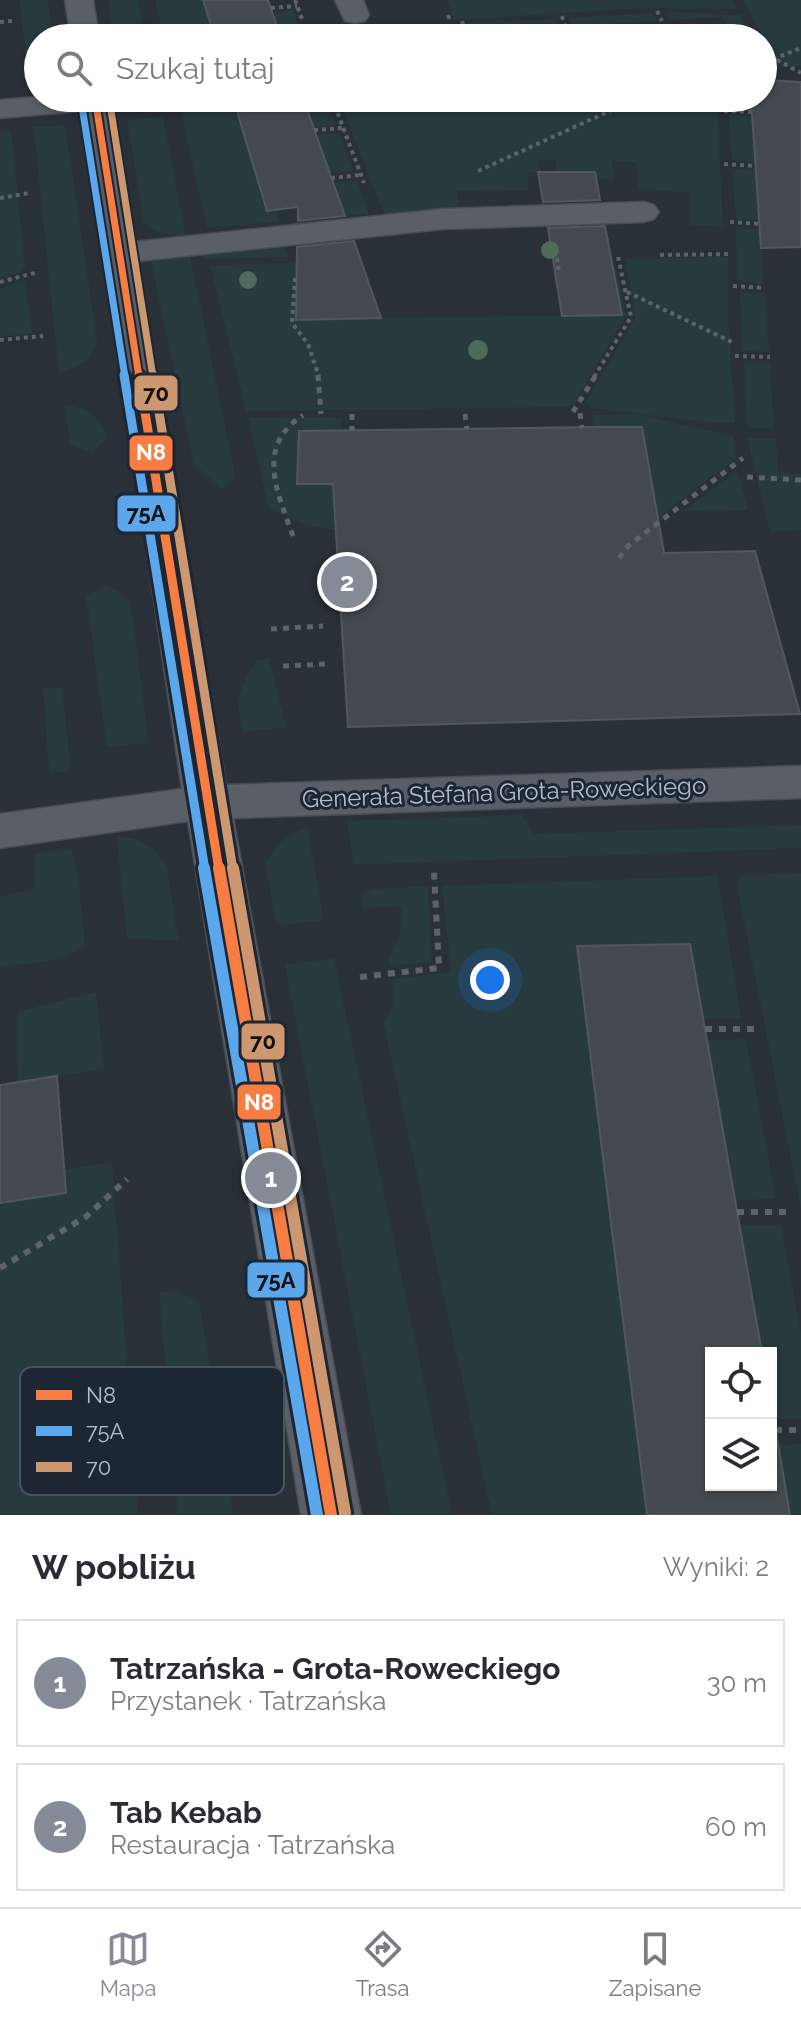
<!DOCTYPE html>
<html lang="pl">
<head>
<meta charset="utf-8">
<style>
  body { margin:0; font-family:Raleway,sans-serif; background:#f7f7f7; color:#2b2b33 }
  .controls { position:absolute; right:24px; bottom:24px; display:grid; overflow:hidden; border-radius:0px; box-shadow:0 2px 6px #0004 }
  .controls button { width:72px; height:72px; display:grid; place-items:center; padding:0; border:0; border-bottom:2px solid #e1e1e2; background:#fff; color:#2b2b33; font:40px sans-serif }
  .you { position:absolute; left:490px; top:980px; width:28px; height:28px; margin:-20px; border:6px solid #fff; border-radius:50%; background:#1a73e8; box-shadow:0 0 0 12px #1a73e833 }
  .badge { display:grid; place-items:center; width:52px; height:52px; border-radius:50%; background:#848b96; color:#fff; font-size:26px; font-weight:700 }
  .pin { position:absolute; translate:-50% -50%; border:4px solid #fff; box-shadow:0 2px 8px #0006 }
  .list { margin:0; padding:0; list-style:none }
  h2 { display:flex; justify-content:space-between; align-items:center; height:104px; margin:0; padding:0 32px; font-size:34px }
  h2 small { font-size:26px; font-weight:400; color:#7c7c81 }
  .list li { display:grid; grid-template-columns:52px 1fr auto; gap:24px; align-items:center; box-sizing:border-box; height:128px; margin:0 16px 16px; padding:0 16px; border:2px solid #e1e1e2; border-radius:0px }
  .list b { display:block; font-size:30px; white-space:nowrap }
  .list p { margin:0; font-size:26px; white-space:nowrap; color:#7c7c81 }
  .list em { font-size:26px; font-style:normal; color:#7c7c81 }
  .icon { flex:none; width:44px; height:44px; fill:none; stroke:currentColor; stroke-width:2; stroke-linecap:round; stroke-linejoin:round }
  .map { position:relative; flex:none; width:801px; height:1515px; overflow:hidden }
  .search { position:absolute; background:#fff; box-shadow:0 2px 6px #0004; left:24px; right:24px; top:24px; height:88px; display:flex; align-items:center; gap:20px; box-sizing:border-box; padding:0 28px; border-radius:44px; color:#7c7c81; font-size:30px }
  .sheet { height:392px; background:#fff }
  nav { display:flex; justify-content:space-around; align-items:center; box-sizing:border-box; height:112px; border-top:2px solid #e1e1e2; background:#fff; font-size:22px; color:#7c7c81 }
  nav a { display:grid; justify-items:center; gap:4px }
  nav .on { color:#848b96 }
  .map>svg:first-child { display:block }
  .green { fill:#273a3e }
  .building { fill:#444950; stroke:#52575f; stroke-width:2 }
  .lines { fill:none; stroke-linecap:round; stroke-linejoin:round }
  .minor-casing { stroke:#484c53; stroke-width:3 }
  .path-far2 { stroke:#5d636a; stroke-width:4; stroke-dasharray:4 4; stroke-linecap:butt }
  .path-far1 { stroke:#5d636a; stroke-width:5; stroke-dasharray:6 6; stroke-linecap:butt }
  .path { stroke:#5d636a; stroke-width:6; stroke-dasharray:7 7; stroke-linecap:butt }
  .minor { fill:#5a5e66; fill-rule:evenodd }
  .bus-1-far2-casing { stroke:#1d2633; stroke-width:11 }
  .bus-1-far1-casing { stroke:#1d2633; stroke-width:15 }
  .bus-1-casing { stroke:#1d2633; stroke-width:18 }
  .bus-2-far2-casing { stroke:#1d2633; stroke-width:11 }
  .bus-2-far1-casing { stroke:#1d2633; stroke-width:15 }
  .bus-2-casing { stroke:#1d2633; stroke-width:18 }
  .bus-3-far2-casing { stroke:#1d2633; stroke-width:11 }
  .bus-3-far1-casing { stroke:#1d2633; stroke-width:15 }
  .bus-3-casing { stroke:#1d2633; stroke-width:18 }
  .bus-1-far2 { stroke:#f77d43; stroke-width:7 }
  .bus-1-far1 { stroke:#f77d43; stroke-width:9 }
  .bus-1 { stroke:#f77d43; stroke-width:12 }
  .bus-2-far2 { stroke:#5aa8eb; stroke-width:7 }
  .bus-2-far1 { stroke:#5aa8eb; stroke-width:9 }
  .bus-2 { stroke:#5aa8eb; stroke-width:12 }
  .bus-3-far2 { stroke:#cd976f; stroke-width:7 }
  .bus-3-far1 { stroke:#cd976f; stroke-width:9 }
  .bus-3 { stroke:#cd976f; stroke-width:12 }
  .tree { fill:#4e6a5a }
  .labels { text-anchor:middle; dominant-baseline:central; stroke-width:6; stroke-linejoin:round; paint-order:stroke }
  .street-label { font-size:24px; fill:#b4bcc9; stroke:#1d2633 }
  .key { fill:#1d2633; stroke:#4a5360; stroke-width:2 }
  .key-label { font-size:22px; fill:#b4bcc9 }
  .line-badge { stroke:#1d2633; stroke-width:3 }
  .badge-label { font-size:22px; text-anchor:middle; font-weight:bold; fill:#fff }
  .pale-badge-label { font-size:22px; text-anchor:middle; font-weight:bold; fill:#111 }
</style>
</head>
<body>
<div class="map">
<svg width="801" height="1515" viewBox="0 0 801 1515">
  <rect width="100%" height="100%" fill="#2a3038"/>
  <g class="green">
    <path d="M 19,0 L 48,0 L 53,38 L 38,38 L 38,98 L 32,99 Z"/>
    <path d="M 108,0 L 138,0 L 146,38 L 114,38 Z"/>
    <path d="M 155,0 L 203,0 L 215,38 L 164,38 Z"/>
    <path d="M 447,0 L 731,0 L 737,9 L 645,8 L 454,20 Z"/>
    <path d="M 743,0 L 801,0 L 801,66 L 763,68 L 763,56 L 769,47 Z"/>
    <path d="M 293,10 L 304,38 L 282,38 L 272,12 Z"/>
    <path d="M 670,12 L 741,15 L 753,38 L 733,38 L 722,17 L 669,20 L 666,15 Z"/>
    <path d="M 652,13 L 658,21 L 571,26 L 568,18 Z"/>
    <path d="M 555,19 L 558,27 L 472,31 L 469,23 Z"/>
    <path d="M 456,24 L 458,32 L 420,34 L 421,38 L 385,38 L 383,28 Z"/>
    <path d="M 178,98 L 233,98 L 267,211 L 276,210 L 279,222 L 207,228 Z"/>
    <path d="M 303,98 L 326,98 L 336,125 L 313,127 Z"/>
    <path d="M 717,98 L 723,227 L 691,225 L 690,193 L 639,189 L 636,162 L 612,161 L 614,180 L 557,175 L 556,160 L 539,161 L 540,172 L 529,172 L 528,190 L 457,191 L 458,205 L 450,211 L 386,219 L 339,99 Z"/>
    <path d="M 729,115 L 753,116 L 756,162 L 732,160 Z"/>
    <path d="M 163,117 L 164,125 L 186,236 L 155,231 L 144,224 L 127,120 Z"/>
    <path d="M 65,125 L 97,341 L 88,361 L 59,374 L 34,127 Z"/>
    <path d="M 11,130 L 25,267 L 21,272 L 0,277 L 0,131 Z"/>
    <path d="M 339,133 L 353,171 L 329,173 L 316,135 Z"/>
    <path d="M 732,169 L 756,170 L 760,220 L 736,219 Z"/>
    <path d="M 357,181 L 369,214 L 335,217 L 333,182 Z"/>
    <path d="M 736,228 L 761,229 L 764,284 L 737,281 Z"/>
    <path d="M 280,243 L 289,257 L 204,259 L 200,250 Z"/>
    <path d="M 189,252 L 236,479 L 221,489 L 194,464 L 151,262 L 152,259 Z"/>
    <path d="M 728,257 L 728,317 L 735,423 L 712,423 L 591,408 L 586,403 L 635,318 L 625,259 Z"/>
    <path d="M 604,259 L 617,271 L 626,316 L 574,404 L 566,407 L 246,411 L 210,265 L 341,262 L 297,275 L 296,319 L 622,315 L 614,272 L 566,272 Z"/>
    <path d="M 25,281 L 32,333 L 0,337 L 0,288 Z"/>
    <path d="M 740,292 L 765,293 L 769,352 L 742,351 Z"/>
    <path d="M 744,362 L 770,363 L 774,429 L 747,427 Z"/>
    <path d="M 65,405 C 89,409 99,414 108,437 L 92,453 L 70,445 Z"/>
    <path d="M 636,414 L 734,436 L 736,458 L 628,541 L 376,528 L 331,530 L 306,525 L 269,509 L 248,418 L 341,417 L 341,430 L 651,480 L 642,427 L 594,427 L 592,415 Z"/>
    <path d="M 747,438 L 776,439 L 778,472 L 801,474 L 801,530 L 770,532 Z"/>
    <path d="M 738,471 L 748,510 L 683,511 Z"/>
    <path d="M 107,585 L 130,600 L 149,743 L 107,747 L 86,595 Z"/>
    <path d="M 269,658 L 286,727 L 242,732 C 236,698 238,689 257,660 Z"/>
    <path d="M 62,687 L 71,771 L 49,773 L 43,688 Z"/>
    <path d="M 522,815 L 534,834 L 801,825 L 801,848 L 354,865 L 347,821 Z"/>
    <path d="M 307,827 L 324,920 L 277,926 L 265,864 L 278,843 Z"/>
    <path d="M 117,836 C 140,839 156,845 167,867 L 178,940 L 127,939 Z"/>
    <path d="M 71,848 L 78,874 L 85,945 C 65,964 26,963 0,967 L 0,897 L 35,888 L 35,854 Z"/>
    <path d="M 801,873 L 801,1209 L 738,891 L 740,875 Z"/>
    <path d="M 717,876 L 741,1018 L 704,1019 L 690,944 L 577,947 L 647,1515 L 492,1515 L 383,1021 L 394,1005 L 392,979 L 451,972 L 442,886 Z"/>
    <path d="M 428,886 L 431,962 L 390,966 L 389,958 L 400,934 L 402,906 L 363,908 L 362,897 L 371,889 Z"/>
    <path d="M 334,958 L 452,1515 L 391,1515 L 285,965 Z"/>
    <path d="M 96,992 L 104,1069 L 18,1082 L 17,1012 Z"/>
    <path d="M 746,1039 L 776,1198 L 735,1201 L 707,1040 Z"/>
    <path d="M 112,1162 L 138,1515 L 0,1515 L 0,1203 L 66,1193 L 64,1170 Z"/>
    <path d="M 740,1225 L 781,1225 L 801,1335 L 801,1419 L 774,1419 L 771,1353 L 762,1353 Z"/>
    <path d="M 174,1290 L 199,1301 L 233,1515 L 178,1515 L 159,1292 Z"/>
    <path d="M 801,1444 L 801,1515 L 790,1515 L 778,1445 Z"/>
  </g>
  <g class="building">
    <path d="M 203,0 L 268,0 L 281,38 L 215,38 Z"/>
    <path d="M 763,80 L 801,82 L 801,247 L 761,248 L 751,98 L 763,98 Z"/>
    <path d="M 233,98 L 303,98 L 345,216 L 298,221 L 298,207 L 267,211 Z"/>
    <path d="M 538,172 L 595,172 L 600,200 L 543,202 Z"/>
    <path d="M 605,226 L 622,315 L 562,316 L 548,228 Z"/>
    <path d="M 354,241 L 381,318 L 296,320 L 297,247 Z"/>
    <path d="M 594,427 L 642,427 L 664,553 L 755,551 L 800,714 L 348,727 L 333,484 L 297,484 L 299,431 Z"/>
    <path d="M 690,944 L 762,1353 L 711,1353 L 711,1485 L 771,1485 L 771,1402 L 790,1515 L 647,1515 L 577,946 Z"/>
    <path d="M 57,1076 L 66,1193 L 0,1203 L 0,1085 Z"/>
  </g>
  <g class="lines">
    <defs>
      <g id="minor">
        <path d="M 65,0 L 93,0 L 99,38 L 71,38 Z"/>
        <path d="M 335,0 L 363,0 L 369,15 L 365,21 L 355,23 L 345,21 Z"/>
        <path d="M 38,97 L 110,98 L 134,242 L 443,209 L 643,202 L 654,205 L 659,212 L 654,219 L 643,222 L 443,229 L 137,261 L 226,785 L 801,766 L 801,798 L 233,818 L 361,1515 L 301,1515 L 188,821 L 0,848 L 0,814 L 182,789 L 82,111 L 0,118 L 0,100 Z"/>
      </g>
    </defs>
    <use href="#minor" class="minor-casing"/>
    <g class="path-far2">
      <path d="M 295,0 L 302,19"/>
      <path d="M 271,8 L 297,6"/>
      <path d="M 657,11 L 662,21"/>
      <path d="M 448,15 L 450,21"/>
      <path d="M 562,16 L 565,26"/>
      <path d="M 462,21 L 465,32"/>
      <path d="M 0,22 L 12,21"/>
      <path d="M 763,52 L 801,73"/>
      <path d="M 773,59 L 801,48"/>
      <path d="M 332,98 L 364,183"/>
      <path d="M 724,111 L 752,112"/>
      <path d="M 314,130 L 343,128"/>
      <path d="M 724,164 L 756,166"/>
      <path d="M 478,171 L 638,98"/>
      <path d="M 331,178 L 361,175"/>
      <path d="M 0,198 L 30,193"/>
      <path d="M 730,222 L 760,224"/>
      <path d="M 660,255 L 731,254"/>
      <path d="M 557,258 L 559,272"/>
      <path d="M 295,278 L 292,323 L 308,344 L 319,377"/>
      <path d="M 0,282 L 38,272"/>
      <path d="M 733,286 L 765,288"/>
      <path d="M 627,292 L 734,343"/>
      <path d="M 0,340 L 43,336"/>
      <path d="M 735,356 L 770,357"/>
      <path d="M 594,377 L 631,317 L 618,257"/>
    </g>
    <g class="path-far1">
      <path d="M 318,375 L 321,414"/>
      <path d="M 573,412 L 596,375"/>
      <path d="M 580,413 L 582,428"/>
      <path d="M 352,414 L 352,430"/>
      <path d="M 465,414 L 467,429"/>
      <path d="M 747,477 L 801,480"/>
      <path d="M 293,536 C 277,491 255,447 303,415"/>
      <path d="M 619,558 L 628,546 L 743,458"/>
      <path d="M 271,629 L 323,626"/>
      <path d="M 283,666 L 327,664"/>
    </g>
    <g class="path">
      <path d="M 360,977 L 439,968 L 434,872"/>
      <path d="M 705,1029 L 754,1029"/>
      <path d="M 737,1212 L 789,1212"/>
      <path d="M 0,1268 L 87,1216 L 127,1179"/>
      <path d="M 775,1430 L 801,1430"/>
    </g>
    <use href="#minor" class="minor"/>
    <defs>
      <path id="bus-1-far2" d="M 95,98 L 139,377"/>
      <path id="bus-1-far1" d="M 139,375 L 219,870"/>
      <path id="bus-1" d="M 219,868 L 331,1515"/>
      <path id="bus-2-far2" d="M 81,100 L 125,377"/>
      <path id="bus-2-far1" d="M 124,375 L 205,870"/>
      <path id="bus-2" d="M 204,868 L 317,1515"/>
      <path id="bus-3-far2" d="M 109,98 L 153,377"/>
      <path id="bus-3-far1" d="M 153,375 L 233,870"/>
      <path id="bus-3" d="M 233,868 L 345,1513"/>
    </defs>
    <use href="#bus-1-far2" class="bus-1-far2-casing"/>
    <use href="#bus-1-far1" class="bus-1-far1-casing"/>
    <use href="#bus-1" class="bus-1-casing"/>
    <use href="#bus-2-far2" class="bus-2-far2-casing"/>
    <use href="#bus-2-far1" class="bus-2-far1-casing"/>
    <use href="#bus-2" class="bus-2-casing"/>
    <use href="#bus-3-far2" class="bus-3-far2-casing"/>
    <use href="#bus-3-far1" class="bus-3-far1-casing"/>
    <use href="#bus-3" class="bus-3-casing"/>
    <use href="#bus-1-far2" class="bus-1-far2"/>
    <use href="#bus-1-far1" class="bus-1-far1"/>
    <use href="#bus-1" class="bus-1"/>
    <use href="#bus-2-far2" class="bus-2-far2"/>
    <use href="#bus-2-far1" class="bus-2-far1"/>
    <use href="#bus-2" class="bus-2"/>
    <use href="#bus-3-far2" class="bus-3-far2"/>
    <use href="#bus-3-far1" class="bus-3-far1"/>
    <use href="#bus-3" class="bus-3"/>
  </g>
  <g class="tree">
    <circle cx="550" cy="250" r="9"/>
    <circle cx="248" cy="280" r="9"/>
    <circle cx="478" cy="350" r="10"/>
  </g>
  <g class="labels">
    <g class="street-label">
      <text transform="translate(504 792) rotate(-2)">Generała Stefana Grota-Roweckiego</text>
    </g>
  </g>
  <rect x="20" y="1367" width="264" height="128" rx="12" class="key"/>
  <rect x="36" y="1390" width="36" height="10" fill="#f77d43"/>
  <rect x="36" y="1426" width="36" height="10" fill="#5aa8eb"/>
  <rect x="36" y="1462" width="36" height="10" fill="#cd976f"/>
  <g class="key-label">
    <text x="86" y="1403">N8</text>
    <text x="86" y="1439">75A</text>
    <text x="86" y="1475">70</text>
  </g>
  <g class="line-badge">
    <rect x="133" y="374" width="46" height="38" rx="8" fill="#cd976f"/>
    <rect x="128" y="434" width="46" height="38" rx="8" fill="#f77d43"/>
    <rect x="116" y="494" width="61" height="39" rx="8" fill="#5aa8eb"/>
    <rect x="240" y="1022" width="46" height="39" rx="8" fill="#cd976f"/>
    <rect x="236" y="1083" width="46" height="38" rx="8" fill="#f77d43"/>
    <rect x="246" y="1261" width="60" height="38" rx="8" fill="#5aa8eb"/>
  </g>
  <g class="badge-label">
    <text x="151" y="460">N8</text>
    <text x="259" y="1110">N8</text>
  </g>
  <g class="pale-badge-label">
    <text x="156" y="401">70</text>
    <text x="146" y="521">75A</text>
    <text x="263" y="1049">70</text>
    <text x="276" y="1288">75A</text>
  </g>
</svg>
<div class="controls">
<button><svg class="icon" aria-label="locate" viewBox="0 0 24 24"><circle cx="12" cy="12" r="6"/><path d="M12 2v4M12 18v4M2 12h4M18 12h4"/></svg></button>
<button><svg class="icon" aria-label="layers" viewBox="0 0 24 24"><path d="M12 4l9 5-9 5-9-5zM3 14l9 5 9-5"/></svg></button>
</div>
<div class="you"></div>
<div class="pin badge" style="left:271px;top:1178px">1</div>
<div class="pin badge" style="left:347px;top:582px">2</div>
<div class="search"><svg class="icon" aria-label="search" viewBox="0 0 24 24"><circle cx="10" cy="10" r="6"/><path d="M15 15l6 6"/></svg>Szukaj tutaj</div>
</div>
<section class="sheet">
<h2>W pobliżu<small>Wyniki: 2</small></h2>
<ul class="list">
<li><span class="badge">1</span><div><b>Tatrzańska - Grota-Roweckiego</b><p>Przystanek · Tatrzańska</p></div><em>30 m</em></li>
<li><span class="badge">2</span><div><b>Tab Kebab</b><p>Restauracja · Tatrzańska</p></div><em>60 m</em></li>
</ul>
</section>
<nav>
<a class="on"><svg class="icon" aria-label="map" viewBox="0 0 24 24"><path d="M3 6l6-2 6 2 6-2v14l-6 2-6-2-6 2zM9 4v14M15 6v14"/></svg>Mapa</a>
<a><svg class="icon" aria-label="directions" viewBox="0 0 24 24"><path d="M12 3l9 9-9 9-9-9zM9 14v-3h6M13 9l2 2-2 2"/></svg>Trasa</a>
<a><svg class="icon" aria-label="saved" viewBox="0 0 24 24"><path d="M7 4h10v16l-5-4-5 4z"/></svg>Zapisane</a>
</nav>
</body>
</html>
